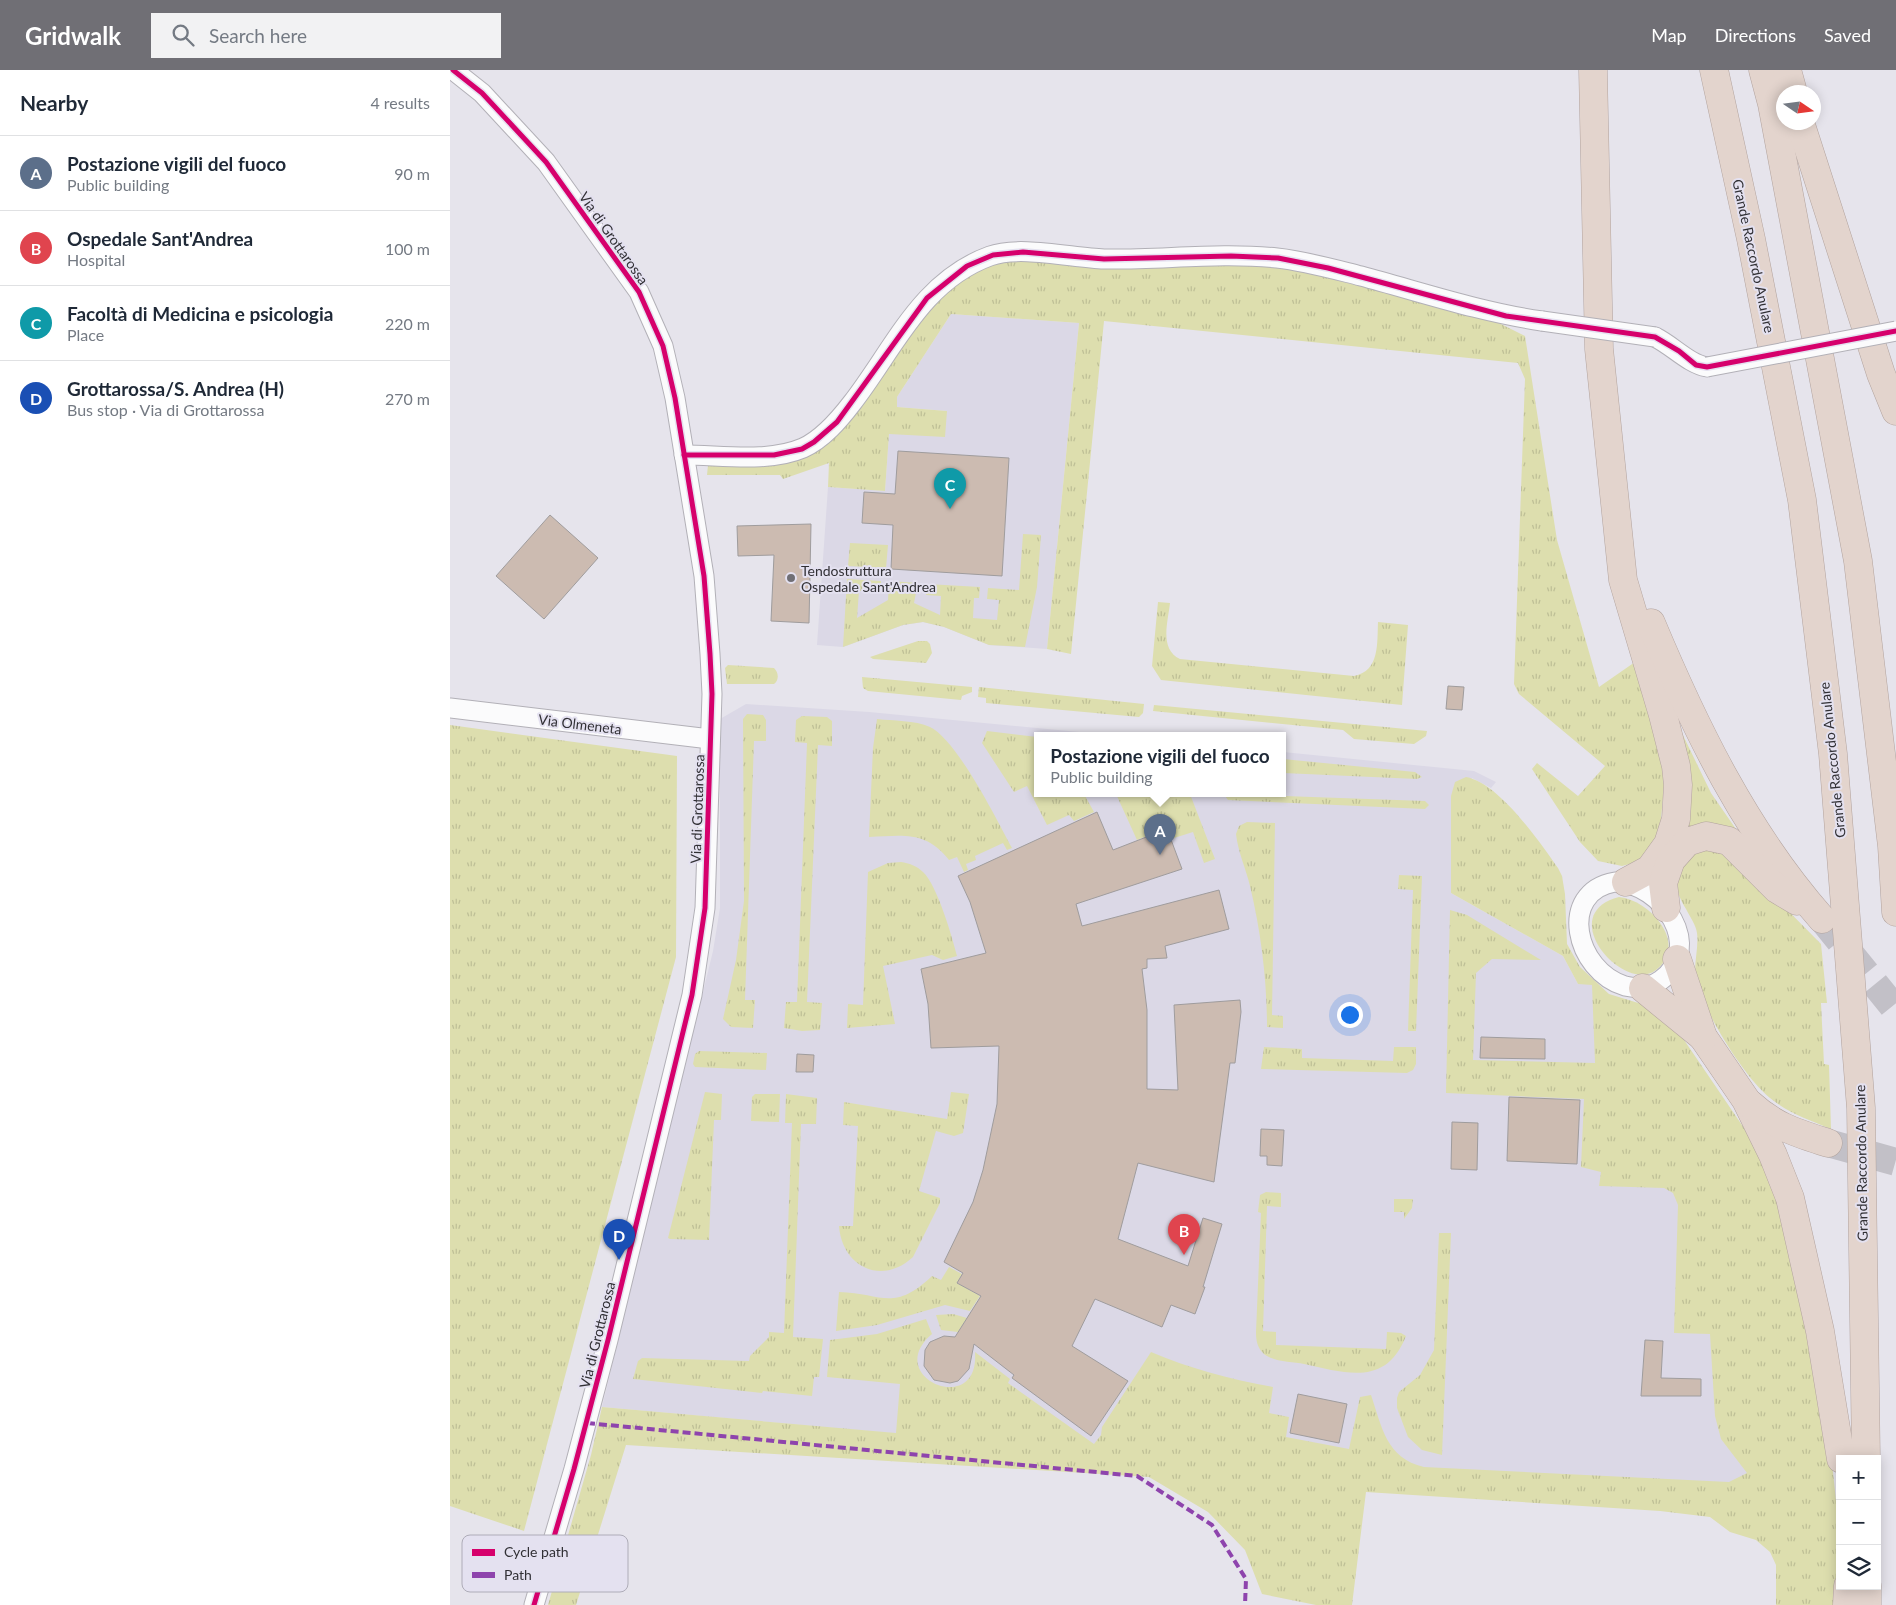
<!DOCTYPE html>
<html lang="en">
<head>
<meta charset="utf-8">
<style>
  body { margin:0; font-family:Lato,sans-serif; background:#f2f2f3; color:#1f2937 }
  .controls { position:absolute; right:15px; bottom:15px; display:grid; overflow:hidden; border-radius:0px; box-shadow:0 2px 12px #0003 }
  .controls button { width:45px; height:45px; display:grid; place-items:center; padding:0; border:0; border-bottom:1px solid #e0e1e3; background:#fff; color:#1f2937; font:25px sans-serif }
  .compass { position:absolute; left:1326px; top:15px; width:45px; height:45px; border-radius:50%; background:#fff; box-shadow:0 2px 12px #0003; rotate:103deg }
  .you { position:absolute; left:899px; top:944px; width:18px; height:18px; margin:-12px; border:4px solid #fff; border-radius:50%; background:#1a73e8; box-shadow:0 0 0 8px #1a73e833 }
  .badge { display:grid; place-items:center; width:32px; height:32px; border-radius:50%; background:#706f75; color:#fff; font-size:16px; font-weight:700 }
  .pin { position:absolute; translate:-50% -41px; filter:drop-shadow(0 1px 2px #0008) }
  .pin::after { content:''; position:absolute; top:26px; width:18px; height:15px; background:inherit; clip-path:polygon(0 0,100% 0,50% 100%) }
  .popup { position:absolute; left:584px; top:662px; width:252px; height:65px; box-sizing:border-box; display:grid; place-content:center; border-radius:0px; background:#fff; filter:drop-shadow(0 1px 4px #0005); font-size:16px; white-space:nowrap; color:#747a83 }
  .popup b { font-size:19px; color:#1f2937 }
  .popup::after { content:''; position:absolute; left:50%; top:100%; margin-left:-10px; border:10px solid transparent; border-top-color:#fff }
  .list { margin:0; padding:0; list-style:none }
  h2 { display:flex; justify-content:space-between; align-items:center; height:65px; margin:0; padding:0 20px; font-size:21px }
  h2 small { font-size:16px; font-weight:400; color:#747a83 }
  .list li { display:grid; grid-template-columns:32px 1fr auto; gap:15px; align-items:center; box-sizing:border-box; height:75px; padding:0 20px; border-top:1px solid #e0e1e3 }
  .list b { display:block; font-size:19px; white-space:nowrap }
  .list p { margin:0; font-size:16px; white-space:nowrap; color:#747a83 }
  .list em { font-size:16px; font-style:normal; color:#747a83 }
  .icon { flex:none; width:28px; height:28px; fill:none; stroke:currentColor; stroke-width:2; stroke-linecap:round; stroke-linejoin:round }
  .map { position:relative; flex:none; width:1446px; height:1535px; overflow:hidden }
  header { display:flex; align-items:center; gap:30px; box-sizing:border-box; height:70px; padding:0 25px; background:#706f75; color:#fff }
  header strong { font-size:24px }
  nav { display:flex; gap:28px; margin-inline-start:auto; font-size:18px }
  .search { width:350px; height:45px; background:#f2f2f3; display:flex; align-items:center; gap:12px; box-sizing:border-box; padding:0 18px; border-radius:0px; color:#747a83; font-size:19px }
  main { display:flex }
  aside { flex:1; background:#fff }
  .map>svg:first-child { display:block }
  .built { fill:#dbd8e6 }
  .grass { fill:url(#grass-tufts) }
  .building { fill:#ccbbb1; stroke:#9f9c9d }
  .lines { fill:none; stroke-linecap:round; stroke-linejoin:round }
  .highway-tunnel { stroke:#c2c0c7; stroke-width:28; stroke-dasharray:28 14; stroke-linecap:butt }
  .minor-casing { stroke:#b2b0b7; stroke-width:21 }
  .highway-casing { stroke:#b2a39e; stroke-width:29 }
  .minor { stroke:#fbfbfc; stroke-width:19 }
  .highway { stroke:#e3d4cd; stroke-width:28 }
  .minor-bridge-casing { stroke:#b2b0b7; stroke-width:21; stroke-linecap:butt }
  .minor-bridge { stroke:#fbfbfc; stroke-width:19 }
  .quiet { stroke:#8e44ad; stroke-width:4; stroke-dasharray:8 4; stroke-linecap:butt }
  .cycleway-casing { stroke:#e4e1f0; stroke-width:8 }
  .cycleway { stroke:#d6006c; stroke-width:5 }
  .poi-dot { fill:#706f75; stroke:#e4e1f0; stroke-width:2 }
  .labels { text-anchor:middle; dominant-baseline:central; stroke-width:4; stroke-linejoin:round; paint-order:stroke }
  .street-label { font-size:14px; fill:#313035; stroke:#e4e1f0 }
  .poi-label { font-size:14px; fill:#313035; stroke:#e4e1f0; text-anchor:start }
  .key { fill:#e4e1f0; stroke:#aeacb8; stroke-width:1 }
  .key-label { font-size:14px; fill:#313035 }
</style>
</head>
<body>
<header>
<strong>Gridwalk</strong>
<div class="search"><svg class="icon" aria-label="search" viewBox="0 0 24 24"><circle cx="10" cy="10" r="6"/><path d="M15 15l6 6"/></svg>Search here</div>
<nav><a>Map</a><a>Directions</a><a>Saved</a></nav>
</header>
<main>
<aside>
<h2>Nearby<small>4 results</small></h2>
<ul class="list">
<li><span class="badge" style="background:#5c6f8a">A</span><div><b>Postazione vigili del fuoco</b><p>Public building</p></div><em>90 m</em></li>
<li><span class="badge" style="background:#e0444e">B</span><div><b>Ospedale Sant'Andrea</b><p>Hospital</p></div><em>100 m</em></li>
<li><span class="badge" style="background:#0f9aa8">C</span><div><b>Facoltà di Medicina e psicologia</b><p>Place</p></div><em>220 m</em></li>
<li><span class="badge" style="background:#1a4fb4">D</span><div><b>Grottarossa/S. Andrea (H)</b><p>Bus stop · Via di Grottarossa</p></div><em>270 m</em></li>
</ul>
</aside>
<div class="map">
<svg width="1446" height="1535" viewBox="0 0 1446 1535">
  <defs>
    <pattern id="grass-tufts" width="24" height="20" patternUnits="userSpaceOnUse" patternTransform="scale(1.25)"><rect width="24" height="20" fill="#dddeae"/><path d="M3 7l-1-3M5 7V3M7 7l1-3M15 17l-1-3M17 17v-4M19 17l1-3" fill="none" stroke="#bebf96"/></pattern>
  </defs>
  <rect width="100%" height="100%" fill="#e6e4ec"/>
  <g class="built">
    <path d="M 501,244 L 629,253 L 597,579 L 539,575 L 494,557 L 473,552 L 453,555 L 393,577 L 367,575 L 378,417 L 435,421 L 439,363 L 497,341 L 447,337 L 447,327 Z"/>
    <path d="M 296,634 L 419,642 L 671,666 L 588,666 L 588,724 L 832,724 L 833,682 L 1024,701 L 1046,712 L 1041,718 L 1022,708 L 1001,823 L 1113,886 L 1128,914 L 1142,914 L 1245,1012 L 1330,1443 L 152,1337 L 263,881 L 270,838 L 270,649 Z"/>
  </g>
  <g class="grass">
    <path d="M 555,188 L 790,192 L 832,196 L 1045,251 L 1075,266 L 1107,470 L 1149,617 L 1185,592 L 1215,707 L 1210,759 L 1200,780 L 1187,792 L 1172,796 L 1148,791 L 1130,772 L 1082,699 L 1087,693 L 1128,726 L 1155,696 L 1069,624 L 1064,614 L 1075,309 L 1068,293 L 654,251 L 621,584 L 597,579 L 629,253 L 501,244 L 447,327 L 447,337 L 497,341 L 495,367 L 439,364 L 435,421 L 378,417 L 379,393 L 333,409 L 330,405 L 257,405 L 258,395 L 353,388 L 469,245 L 507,210 Z"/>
    <path d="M 573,464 L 591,465 L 587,517 L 575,577 L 539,575 L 494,557 L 473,552 L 453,555 L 393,577 L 397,509 L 431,511 L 431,522 L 409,521 L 407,548 L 438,530 L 439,511 L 468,513 L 464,533 L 490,545 L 491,526 L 476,525 L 477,514 L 530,517 L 529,528 L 524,528 L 523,548 L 547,550 L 549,530 L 537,529 L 538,518 L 569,520 Z"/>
    <path d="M 400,473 L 438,475 L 436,498 L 398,496 Z"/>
    <path d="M 708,532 L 720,533 C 718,552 709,579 730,589 L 904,606 C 930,601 927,573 928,552 L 958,555 L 952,635 L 711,610 L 702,596 Z"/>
    <path d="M 468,571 L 477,571 L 480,574 L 482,583 L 476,593 L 423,589 L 420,587 Z"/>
    <path d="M 278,595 L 324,598 C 329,603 329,610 324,614 L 277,614 L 275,598 Z"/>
    <path d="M 412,607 L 522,617 L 522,622 L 512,626 L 511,630 L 418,621 L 413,618 Z"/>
    <path d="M 529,617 L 694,634 L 693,643 L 689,647 L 536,633 L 536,628 L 528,627 Z"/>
    <path d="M 704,635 L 977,661 L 976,666 L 964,674 L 904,669 L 893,660 L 703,641 Z"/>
    <path d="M 297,644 L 313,645 L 316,650 L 316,671 L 304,671 L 295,930 L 305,930 L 303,958 L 281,957 L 273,949 L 286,890 L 294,831 L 293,649 Z"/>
    <path d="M 352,646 L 377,647 L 382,651 L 382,676 L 368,675 L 357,932 L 372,933 L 370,960 L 352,961 L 334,958 L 336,932 L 347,932 L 357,673 L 345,672 L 346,650 Z"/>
    <path d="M 427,649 C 443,651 465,650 480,657 C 507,670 547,750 562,778 L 557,780 L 553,773 L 525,786 L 526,790 L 516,794 L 518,800 L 514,802 L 507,787 L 499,790 C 475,760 453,766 419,767 L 423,678 Z"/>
    <path d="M 0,655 L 227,686 L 226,887 L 74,1461 L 0,1436 Z"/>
    <path d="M 1229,657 L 1261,723 L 1299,778 L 1235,763 Z"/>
    <path d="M 537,661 L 587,667 L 588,724 L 634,724 L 644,742 L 624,751 L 619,745 L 597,755 L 577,716 L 564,722 L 532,673 Z"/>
    <path d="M 833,689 L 965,702 L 972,707 L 967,709 L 833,703 Z"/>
    <path d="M 1016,707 C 1049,713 1089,771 1108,798 L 1112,806 L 1115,824 L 1117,874 L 1130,897 L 1159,924 L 1198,936 L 1230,964 L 1296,1061 L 1314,1093 L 1334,1143 L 1381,1383 L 1386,1431 L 1387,1535 L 1326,1535 L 1326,1495 L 1320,1482 L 1306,1470 L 1280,1462 L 1260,1447 L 1210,1441 L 916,1422 L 902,1535 L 866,1535 L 812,1524 L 795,1480 L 758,1442 L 699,1407 L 176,1375 L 126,1535 L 98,1535 L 141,1385 L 152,1337 L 446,1363 L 450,1314 L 377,1307 L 380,1270 L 427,1264 L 476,1249 L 482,1264 C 431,1307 530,1349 525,1282 L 560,1309 L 558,1313 L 644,1374 L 651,1365 L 652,1357 L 701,1282 C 741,1299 780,1309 823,1317 L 819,1343 L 839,1347 L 836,1367 L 899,1379 L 910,1327 L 921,1325 C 932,1357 936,1388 974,1397 L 1279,1412 L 1297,1403 L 1271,1369 L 1265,1346 L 1260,1264 L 1224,1263 L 1228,1135 L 1223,1123 L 1214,1118 L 1149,1116 L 1151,1102 L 1131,1097 L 1134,1029 L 996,1023 L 1000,840 L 1017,845 L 1091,890 L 1042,889 L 1026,903 L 1023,990 L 1145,993 L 1142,915 L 1128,914 L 1113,886 L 1001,823 L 1001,726 L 1005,712 Z"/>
    <path d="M 666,724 L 740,724 L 765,789 L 754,793 L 743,762 L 721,769 L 717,758 L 687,770 Z"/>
    <path d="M 776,724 L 975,731 L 979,735 L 975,739 L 778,730 L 775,726 Z"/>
    <path d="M 797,752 L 825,753 L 822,945 L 833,946 L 833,958 L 817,957 C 817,910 811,862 800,816 C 796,799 788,782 786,764 L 789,756 Z"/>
    <path d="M 1255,773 L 1284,786 L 1371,874 L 1377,933 L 1371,933 L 1374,994 L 1379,995 L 1381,1059 C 1359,1050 1338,1043 1320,1028 C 1294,1007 1253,941 1246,909 C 1243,895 1249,878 1247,863 C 1246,855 1240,847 1236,839 C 1215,805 1231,798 1255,773 Z"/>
    <path d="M 451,792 C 459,793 467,796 473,802 C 487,815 502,866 507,886 L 493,890 L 482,885 L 433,896 L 445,954 L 397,958 L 398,934 L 413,935 L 418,802 L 438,793 Z"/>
    <path d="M 949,805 L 972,806 L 966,961 L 958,961 L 963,820 L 948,819 Z"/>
    <path d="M 1169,827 C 1200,830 1239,874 1206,900 C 1174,925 1103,844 1169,827 Z"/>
    <path d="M 814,977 L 852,979 L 852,988 L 943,991 L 944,977 L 966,977 L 966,994 L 963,1000 L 957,1003 L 811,999 Z"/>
    <path d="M 249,981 L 317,983 L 316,1000 L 245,997 L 243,994 L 245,984 Z"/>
    <path d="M 255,1022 L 272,1024 L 271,1050 L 264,1050 L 259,1170 L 220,1169 L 218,1168 Z"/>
    <path d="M 501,1022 L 519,1024 L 513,1063 L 504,1066 L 486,1061 L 469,1121 L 490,1128 L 490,1133 L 463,1187 C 432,1216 392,1197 389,1156 L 403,1156 L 408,1056 L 393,1055 L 394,1032 L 497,1049 Z"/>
    <path d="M 305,1024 L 330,1024 L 329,1052 L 301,1051 L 302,1027 Z"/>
    <path d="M 336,1024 L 367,1028 L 366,1054 L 351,1054 L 343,1267 L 373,1269 L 369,1307 L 364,1307 L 362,1326 L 313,1321 L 312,1323 L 183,1309 L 188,1291 L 192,1288 L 299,1291 L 300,1286 L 319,1267 L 319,1262 L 334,1263 L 342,1053 L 335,1053 Z"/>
    <path d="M 816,1122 L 831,1123 L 831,1137 L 817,1136 L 813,1261 L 826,1262 L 826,1275 L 936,1279 L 937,1262 L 951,1263 L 956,1266 C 936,1317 896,1303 854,1294 C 842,1292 822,1292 813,1283 C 807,1277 806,1270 806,1262 L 811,1143 L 808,1142 L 810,1125 Z"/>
    <path d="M 944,1129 L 963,1129 L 962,1138 L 954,1149 L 954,1142 L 944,1142 Z"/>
    <path d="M 989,1163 L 1001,1163 L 992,1385 L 972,1380 L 958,1367 L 947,1338 L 947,1328 L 949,1322 L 970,1305 L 984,1280 Z"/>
    <path d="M 499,1197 L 512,1204 L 507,1213 L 530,1226 L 520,1241 L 495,1235 L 427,1255 L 386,1261 L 389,1222 C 432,1223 443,1243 482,1206 L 491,1210 Z"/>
    <path d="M 503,1244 L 517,1248 L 508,1262 L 491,1260 L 486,1245 Z"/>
  </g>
  <g class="building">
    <path d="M 448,381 L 559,388 L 552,506 L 441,499 L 443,455 L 412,453 L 414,422 L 445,424 Z"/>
    <path d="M 100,445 L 148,488 L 94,549 L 46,506 Z"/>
    <path d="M 361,454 L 359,553 L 321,551 L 324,485 L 288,486 L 287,456 Z"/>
    <path d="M 998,616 L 1014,617 L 1012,640 L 996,639 Z"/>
    <path d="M 647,742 L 663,780 L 717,759 L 732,799 L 626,834 L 632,856 L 769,820 L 779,859 L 715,876 L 717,888 L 697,889 L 697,898 L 692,899 L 697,940 L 697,1019 L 728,1020 L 724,935 L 790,930 L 791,942 L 785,993 L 780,993 L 764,1112 L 688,1093 L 668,1169 L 738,1196 L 753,1148 L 772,1154 L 753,1217 L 755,1217 L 745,1244 L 721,1235 L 712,1257 L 645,1229 L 622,1276 L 678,1311 L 641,1366 L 562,1308 L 564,1305 L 524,1274 L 519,1299 L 508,1311 L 500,1313 L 484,1310 L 474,1296 L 475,1280 L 480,1272 L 494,1266 L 505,1267 L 531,1226 L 507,1213 L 513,1203 L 494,1192 L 523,1132 L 533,1100 L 547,1034 L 549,976 L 481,978 L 478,934 L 471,899 L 536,883 L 520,832 L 508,806 Z"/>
    <path d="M 1031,967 L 1095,969 L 1095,989 L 1030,988 Z"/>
    <path d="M 347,984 L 364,985 L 363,1002 L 346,1002 Z"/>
    <path d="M 1059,1027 L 1130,1030 L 1127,1094 L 1057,1091 Z"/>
    <path d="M 1002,1052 L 1028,1053 L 1027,1100 L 1001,1099 Z"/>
    <path d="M 811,1059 L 834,1060 L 832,1096 L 817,1095 L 817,1086 L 810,1086 Z"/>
    <path d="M 1195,1270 L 1213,1271 L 1211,1308 L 1251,1309 L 1251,1326 L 1191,1326 Z"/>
    <path d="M 848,1324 L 897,1334 L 889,1373 L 840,1363 Z"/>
  </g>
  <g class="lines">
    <g class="highway-tunnel">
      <path d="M 1372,849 L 1446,940"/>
      <path d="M 1378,1073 L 1446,1092"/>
    </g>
    <defs>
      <g id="minor">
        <path d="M 3,0 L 32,23 L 96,92 L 189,222 L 213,276 L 225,328 L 254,506 L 260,584 L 262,624 L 255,838 L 242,925 L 158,1270 L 124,1399 L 84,1535"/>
        <path d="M 1205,267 C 1223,276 1239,294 1257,297"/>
        <path d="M 234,385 C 271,385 318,393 353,378 C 373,369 389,350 402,333 C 444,279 471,211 540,186 C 569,175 623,188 654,189 C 712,190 769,182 827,188 C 855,191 883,199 911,206 C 971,222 1030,242 1092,251"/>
        <path d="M 0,638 L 260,669"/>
        <path d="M 1165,812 C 1213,813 1255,878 1211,910 C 1200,918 1188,919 1175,916 C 1125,901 1107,822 1165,812 Z"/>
      </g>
      <g id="highway">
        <path d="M 1143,0 L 1149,279 L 1173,510 L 1213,645 L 1226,696 L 1228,715 L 1226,749 L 1218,774 L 1200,799 L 1176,812"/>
        <path d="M 1264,0 L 1301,169 L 1352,430 L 1383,684 L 1411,1038 L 1416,1389"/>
        <path d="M 1313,0 L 1322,34 L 1408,491 L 1442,776 L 1446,842"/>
        <path d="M 1337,0 L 1343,22"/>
        <path d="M 1350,52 L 1431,304 L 1446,341"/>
        <path d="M 1201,553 C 1245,658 1296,763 1372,849"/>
        <path d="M 1216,838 L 1213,813 L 1221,790 L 1237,772 L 1256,766 L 1279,771 L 1327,819 L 1347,831"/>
        <path d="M 1227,889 L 1253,967 L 1296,1030 L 1323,1085 L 1340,1128 L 1370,1261 L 1391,1389"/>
        <path d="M 1193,918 L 1253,967"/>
        <path d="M 1300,1034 C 1325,1057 1347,1063 1378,1073"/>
        <path d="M 1417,1516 L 1417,1535"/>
        <path d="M 1397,1535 L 1398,1516"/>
      </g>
    </defs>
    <use href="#minor" class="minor-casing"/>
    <use href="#highway" class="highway-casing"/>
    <use href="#minor" class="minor"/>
    <use href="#highway" class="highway"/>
    <defs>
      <g id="minor-bridge">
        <path d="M 1092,251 L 1205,267"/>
        <path d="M 1257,297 L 1446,261"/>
      </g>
    </defs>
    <use href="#minor-bridge" class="minor-bridge-casing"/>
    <use href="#minor-bridge" class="minor-bridge"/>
    <path class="quiet" d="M 137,1353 L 687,1406 L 762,1455 L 796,1509 L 795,1535"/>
    <defs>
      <g id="cycleway">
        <path d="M 3,0 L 32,23 L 96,92 L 189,222 L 213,276 L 225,328 L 254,506 L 260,584 L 262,624 L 255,838 L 242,925 L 158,1270 L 124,1399 L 84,1535"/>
        <path d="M 234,385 L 324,385 L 352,379 L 364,372 L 387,352 L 477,228 L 517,196 L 543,185 L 573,182 L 654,189 L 781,186 L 828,188 L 878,198 L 1056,246 L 1205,267 L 1229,281 L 1246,295 L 1257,297 L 1446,261"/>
      </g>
    </defs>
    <use href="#cycleway" class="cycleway-casing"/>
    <use href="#cycleway" class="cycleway"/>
  </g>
  <circle class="poi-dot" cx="341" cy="508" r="5"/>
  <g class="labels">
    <g class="street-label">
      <text transform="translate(164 168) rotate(55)">Via di Grottarossa</text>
      <text transform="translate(1304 186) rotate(78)">Grande Raccordo Anulare</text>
      <text transform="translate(130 654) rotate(7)">Via Olmeneta</text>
      <text transform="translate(1382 690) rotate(-96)">Grande Raccordo Anulare</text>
      <text transform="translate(247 739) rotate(-88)">Via di Grottarossa</text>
      <text transform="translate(1411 1093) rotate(-91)">Grande Raccordo Anulare</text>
      <text transform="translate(147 1265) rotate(-76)">Via di Grottarossa</text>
    </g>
    <g class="poi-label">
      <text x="351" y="500">Tendostruttura<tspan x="351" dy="16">Ospedale Sant'Andrea</tspan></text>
    </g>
  </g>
  <rect x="12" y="1465" width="166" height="57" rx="8" class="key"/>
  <rect x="22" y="1479" width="23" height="7" fill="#d6006c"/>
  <rect x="22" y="1502" width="23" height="6" fill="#8e44ad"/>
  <g class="key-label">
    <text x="54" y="1487">Cycle path</text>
    <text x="54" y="1510">Path</text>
  </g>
</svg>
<div class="controls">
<button>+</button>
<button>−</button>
<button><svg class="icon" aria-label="layers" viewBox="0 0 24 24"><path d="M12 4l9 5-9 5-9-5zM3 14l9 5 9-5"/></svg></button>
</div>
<svg class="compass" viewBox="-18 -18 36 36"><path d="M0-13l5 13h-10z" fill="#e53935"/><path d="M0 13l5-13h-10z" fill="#747a83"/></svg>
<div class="you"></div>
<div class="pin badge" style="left:710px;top:785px;background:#5c6f8a">A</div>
<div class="popup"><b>Postazione vigili del fuoco</b>Public building</div>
<div class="pin badge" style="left:734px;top:1185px;background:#e0444e">B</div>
<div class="pin badge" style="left:500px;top:439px;background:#0f9aa8">C</div>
<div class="pin badge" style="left:169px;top:1190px;background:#1a4fb4">D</div>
</div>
</main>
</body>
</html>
